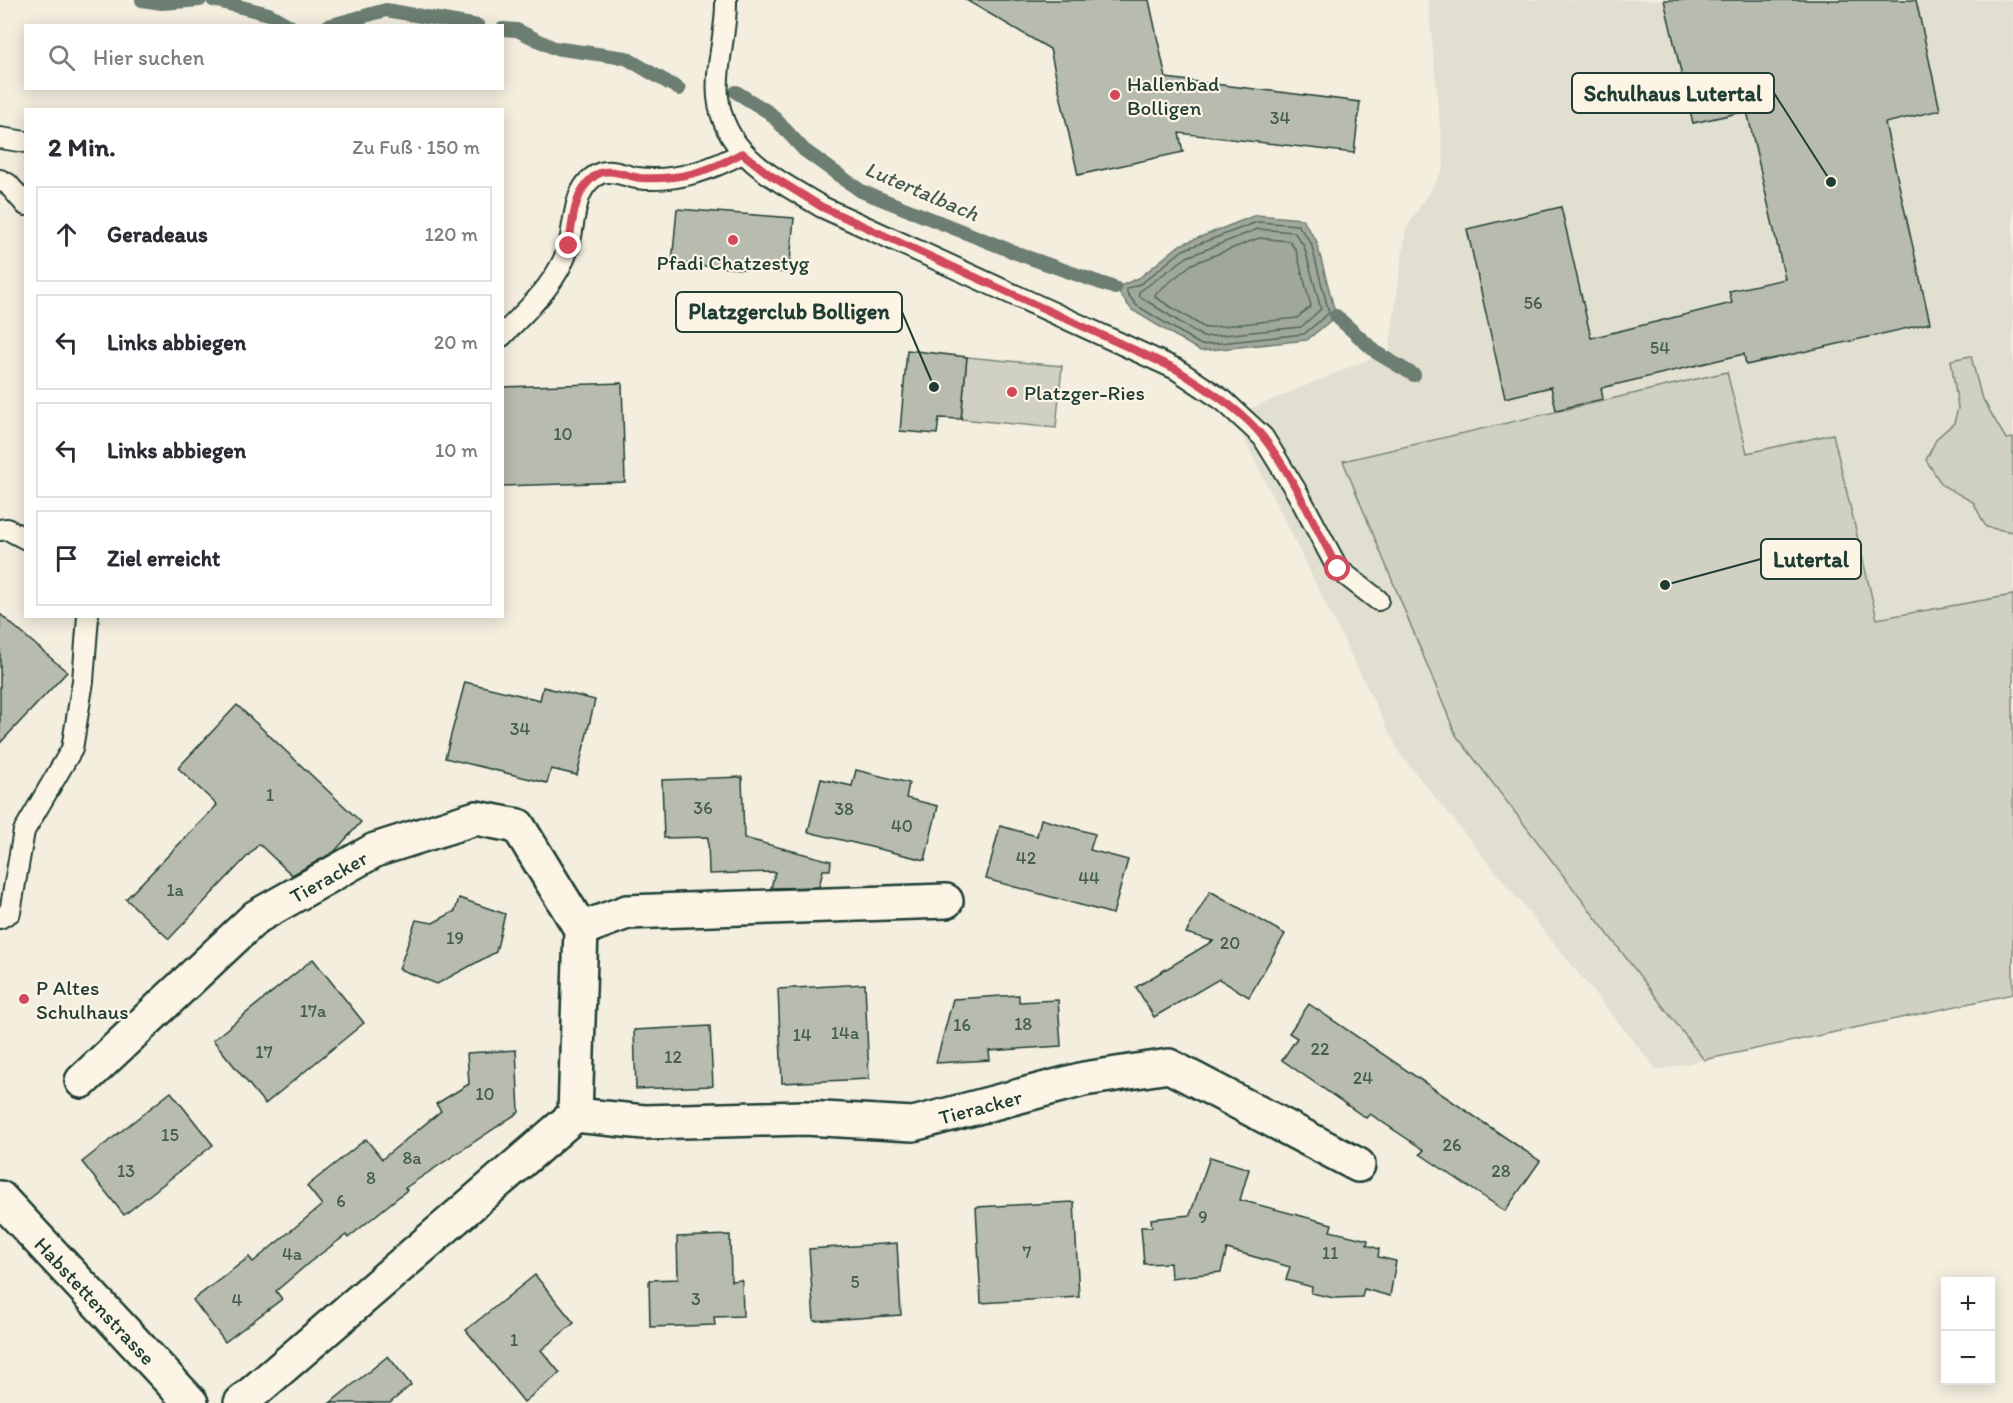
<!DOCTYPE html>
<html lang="de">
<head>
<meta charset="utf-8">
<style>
  body { margin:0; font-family:Itim,sans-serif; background:#f2f2f3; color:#2b2b33 }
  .controls { position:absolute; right:18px; bottom:18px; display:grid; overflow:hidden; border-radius:0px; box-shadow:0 3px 15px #0003 }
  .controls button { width:54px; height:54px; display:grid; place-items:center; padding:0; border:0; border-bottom:2px solid #e1e1e2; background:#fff; color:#2b2b33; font:30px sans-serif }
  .stop { position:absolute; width:18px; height:18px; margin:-14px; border:4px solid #d1495b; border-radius:50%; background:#fff }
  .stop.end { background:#d1495b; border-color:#fff; box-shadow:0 2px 6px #0008 }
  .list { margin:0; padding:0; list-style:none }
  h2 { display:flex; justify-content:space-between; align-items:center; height:78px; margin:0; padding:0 24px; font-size:26px }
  h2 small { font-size:20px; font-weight:400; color:#7c7c81 }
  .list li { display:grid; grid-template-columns:39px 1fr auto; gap:18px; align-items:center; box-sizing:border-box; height:96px; margin:0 12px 12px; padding:0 12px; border:2px solid #e1e1e2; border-radius:0px }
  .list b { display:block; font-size:22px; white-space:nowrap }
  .list em { font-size:20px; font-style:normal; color:#7c7c81 }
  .icon { flex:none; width:33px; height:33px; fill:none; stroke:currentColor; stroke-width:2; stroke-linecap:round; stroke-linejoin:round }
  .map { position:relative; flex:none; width:2013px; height:1403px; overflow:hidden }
  .search { position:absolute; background:#fff; box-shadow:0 3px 15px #0003; left:24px; top:24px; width:480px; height:66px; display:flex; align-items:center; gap:15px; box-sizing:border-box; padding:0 21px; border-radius:0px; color:#7c7c81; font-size:22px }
  .panel { position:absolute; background:#fff; box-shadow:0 3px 15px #0003; left:24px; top:108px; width:480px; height:510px; border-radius:0px }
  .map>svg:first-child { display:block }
  .built { fill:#e1dfd0 }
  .green { fill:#d0d1c2; stroke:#78877b; stroke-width:1.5 }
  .water { fill:#a0a89b; stroke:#6c7d72; stroke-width:1.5 }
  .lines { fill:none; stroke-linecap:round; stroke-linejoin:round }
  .shore { stroke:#53685d; stroke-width:1.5 }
  .stream { stroke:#6c7d72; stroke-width:14 }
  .building { fill:#b8bcae; stroke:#1f3d34; stroke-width:1.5 }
  .lane-casing { stroke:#1f3d34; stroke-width:24 }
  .street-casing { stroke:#1f3d34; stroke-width:38 }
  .secondary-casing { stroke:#1f3d34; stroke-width:38 }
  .lane { stroke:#fcf5e5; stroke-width:20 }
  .street { stroke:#fcf5e5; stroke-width:33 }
  .secondary { stroke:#fcf5e5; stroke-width:33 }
  .route { stroke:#d1495b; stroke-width:8 }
  .poi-dot { fill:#d1495b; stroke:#fcf5e5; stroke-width:2 }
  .labels { text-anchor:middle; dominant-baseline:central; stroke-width:4.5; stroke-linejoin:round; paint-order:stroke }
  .number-label { font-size:18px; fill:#455d52 }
  .poi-label { font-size:21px; fill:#1f3d34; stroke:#fcf5e5; text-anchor:start }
  .street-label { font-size:21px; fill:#1f3d34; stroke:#fcf5e5 }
  .water-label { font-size:22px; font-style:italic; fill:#465d53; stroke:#fcf5e5 }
  .leader { fill:none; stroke:#1f3d34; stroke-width:2 }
  .callout-dot { fill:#1f3d34; stroke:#fcf5e5; stroke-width:2 }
  .callout { fill:#fcf5e5; stroke:#1f3d34; stroke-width:2 }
  .callout-label { font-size:22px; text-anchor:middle; font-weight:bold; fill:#1f3d34 }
</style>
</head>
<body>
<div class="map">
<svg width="2013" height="1403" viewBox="0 0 2013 1403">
  <rect width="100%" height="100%" fill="#f3eede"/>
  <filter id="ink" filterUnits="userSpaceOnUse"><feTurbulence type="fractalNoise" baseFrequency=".0167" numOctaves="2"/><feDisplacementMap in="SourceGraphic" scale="12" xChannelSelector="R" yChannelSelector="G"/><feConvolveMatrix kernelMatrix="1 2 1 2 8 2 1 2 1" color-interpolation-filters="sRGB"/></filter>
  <g filter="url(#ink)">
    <path class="built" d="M 1428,0 L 2013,0 L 2013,994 L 1657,1070 L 1400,754 L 1233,416 L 1389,351 L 1406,229 L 1444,168 Z"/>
    <g class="green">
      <path d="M 1971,356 L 1981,396 L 2006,439 L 2013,438 L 2013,532 L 1986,527 L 1973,502 L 1942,485 L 1926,460 L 1937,438 L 1954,423 L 1958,408 L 1951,360 Z"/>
      <path d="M 967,357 L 1062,366 L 1056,428 L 961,419 Z"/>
      <path d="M 1727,372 L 1747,453 L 1833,434 L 1877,619 L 2013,595 L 2013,994 L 1704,1060 L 1456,735 L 1343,461 Z"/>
    </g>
    <path class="water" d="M 1256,215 L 1302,219 L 1316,240 L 1336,316 L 1307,340 L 1200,351 L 1132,310 L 1115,288 L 1139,278 L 1180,245 Z"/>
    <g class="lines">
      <g class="shore">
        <path d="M 1257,222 L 1298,225 L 1311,243 L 1329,313 L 1304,334 L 1201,345 L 1136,305 L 1127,293 L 1127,289 L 1142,283 L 1183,250 Z"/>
        <path d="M 1258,229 L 1294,232 L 1304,246 L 1321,309 L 1301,327 L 1203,337 L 1139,296 L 1139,292 L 1187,257 Z"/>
        <path d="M 1259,238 L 1289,241 L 1296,250 L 1311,306 L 1297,318 L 1205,328 L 1155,297 L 1156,293 L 1192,264 Z"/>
      </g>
      <g class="stream">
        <path d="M 142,0 L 162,3 L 200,0"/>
        <path d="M 213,0 L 269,14 L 290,26"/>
        <path d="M 328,26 L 386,10 L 478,26"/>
        <path d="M 502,29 L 517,30 L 554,48 L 626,58 L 679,89"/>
        <path d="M 736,92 L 770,113 L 804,150 L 861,191 L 1024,256 L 1115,288"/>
        <path d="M 1336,316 L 1377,353 L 1414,375"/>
      </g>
    </g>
    <g class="building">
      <path d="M 966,0 L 1149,0 L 1166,78 L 1360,102 L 1354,153 L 1179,133 L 1183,152 L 1078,175 L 1050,49 Z"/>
      <path d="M 1664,0 L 1916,0 L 1940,110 L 1885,123 L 1930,323 L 1746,365 L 1744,354 L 1601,388 L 1603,399 L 1556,410 L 1551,387 L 1505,398 L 1467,229 L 1561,207 L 1591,338 L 1732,303 L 1729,291 L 1785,279 L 1747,111 L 1693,123 Z"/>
      <path d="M 677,209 L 794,218 L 789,273 L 672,263 Z"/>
      <path d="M 907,350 L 967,357 L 961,419 L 939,418 L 937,434 L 900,431 Z"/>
      <path d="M 622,383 L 625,482 L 502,486 L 502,387 Z"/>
      <path d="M 0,614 L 67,672 L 0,743 Z"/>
      <path d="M 465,682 L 540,700 L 543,687 L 595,700 L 577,775 L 551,769 L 547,783 L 445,758 Z"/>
      <path d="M 237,705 L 361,822 L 334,852 L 292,875 L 259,844 L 169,939 L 126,899 L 217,805 L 178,768 Z"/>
      <path d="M 856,770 L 909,783 L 906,798 L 938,806 L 925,860 L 808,832 L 821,779 L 852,786 Z"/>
      <path d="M 742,777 L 744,838 L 831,861 L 830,870 L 823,870 L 819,887 L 771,888 L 775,872 L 709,874 L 708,837 L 664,838 L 662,780 Z"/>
      <path d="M 1041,819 L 1095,834 L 1090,850 L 1128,860 L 1113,914 L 986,879 L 1000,826 L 1037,836 Z"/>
      <path d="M 1210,891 L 1285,934 L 1249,997 L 1219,979 L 1154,1017 L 1136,987 L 1213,941 L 1186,933 Z"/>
      <path d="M 459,898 L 505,914 L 496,952 L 437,984 L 399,969 L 416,920 L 433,923 L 455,911 Z"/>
      <path d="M 313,959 L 364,1023 L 265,1104 L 213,1040 Z"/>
      <path d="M 865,984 L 869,1079 L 782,1083 L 778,989 Z"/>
      <path d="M 1019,995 L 1019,1002 L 1058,1000 L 1061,1046 L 989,1051 L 990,1060 L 936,1063 L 953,999 Z"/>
      <path d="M 1309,1004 L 1540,1161 L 1505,1211 L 1420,1154 L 1424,1150 L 1370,1114 L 1366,1118 L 1282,1060 L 1297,1038 L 1289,1033 Z"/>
      <path d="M 710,1026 L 713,1086 L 636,1089 L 634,1030 Z"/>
      <path d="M 516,1050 L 519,1112 L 405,1188 L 407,1190 L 348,1238 L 346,1235 L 310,1262 L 276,1291 L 282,1299 L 225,1342 L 193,1300 L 249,1257 L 253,1262 L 322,1205 L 307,1186 L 366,1139 L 382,1159 L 441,1111 L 436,1104 L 469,1084 L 467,1053 Z"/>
      <path d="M 171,1092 L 213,1145 L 124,1215 L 82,1162 Z"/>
      <path d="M 1210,1157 L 1249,1169 L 1240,1200 L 1332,1224 L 1330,1231 L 1368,1240 L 1367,1245 L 1379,1249 L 1378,1257 L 1396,1261 L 1390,1296 L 1364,1289 L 1362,1297 L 1334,1298 L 1311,1293 L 1312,1287 L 1286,1280 L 1290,1267 L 1227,1249 L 1221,1272 L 1171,1278 L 1170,1263 L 1144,1264 L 1141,1227 L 1152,1227 L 1151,1219 L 1190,1215 Z"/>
      <path d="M 1074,1202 L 1079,1297 L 981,1303 L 976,1207 Z"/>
      <path d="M 730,1235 L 731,1281 L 742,1280 L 743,1316 L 714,1317 L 715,1325 L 650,1327 L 649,1280 L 678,1279 L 677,1237 Z"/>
      <path d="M 897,1243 L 901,1315 L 814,1321 L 809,1249 Z"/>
      <path d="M 535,1275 L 574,1323 L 541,1350 L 560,1373 L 524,1402 L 466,1330 Z"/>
      <path d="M 388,1356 L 411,1385 L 390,1403 L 330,1403 Z"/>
    </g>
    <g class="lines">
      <defs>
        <g id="lane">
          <path d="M 726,0 C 727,32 715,66 718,97 C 724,156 778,180 822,207 L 1176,369 L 1224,401 L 1263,437 L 1298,494 L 1338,569 L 1378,600"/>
          <path d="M 0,138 L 26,142"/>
          <path d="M 0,180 L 8,184 L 26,205"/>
          <path d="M 502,336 C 528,308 555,286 568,249 C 576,225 571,185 601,173 C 613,169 625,176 637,178 C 674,183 709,171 742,153"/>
          <path d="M 0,530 L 7,529 L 26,539"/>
          <path d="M 0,918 L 10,912 L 24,831 L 72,749 L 83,681 L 88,616"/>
        </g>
        <g id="street">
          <path d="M 581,929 L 627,912 L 946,901"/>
          <path id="s1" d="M 82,1081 L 256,917 L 375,850 L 476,818 L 518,826 L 581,929 L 575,1115 L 241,1403"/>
          <path id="s2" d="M 575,1115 L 644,1122 L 805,1118 L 913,1124 L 1084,1079 L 1169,1066 L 1358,1165"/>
        </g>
        <g id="secondary">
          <path id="s3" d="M 0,1198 L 191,1403"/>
        </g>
      </defs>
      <use href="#lane" class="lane-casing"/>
      <use href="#street" class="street-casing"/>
      <use href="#secondary" class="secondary-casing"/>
      <use href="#lane" class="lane"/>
      <use href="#street" class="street"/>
      <use href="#secondary" class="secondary"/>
    </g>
  </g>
  <g class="lines" filter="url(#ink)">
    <path class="route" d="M 569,246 C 572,223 574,185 600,173 C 613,168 628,177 641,178 C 680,180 708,172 742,153 L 770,175 L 822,207 L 1176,369 C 1206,389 1240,408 1263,437 C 1293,475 1315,527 1338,569"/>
  </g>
  <g class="poi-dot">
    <circle cx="1115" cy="95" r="6"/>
    <circle cx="733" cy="240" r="6"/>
    <circle cx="1012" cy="392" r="6"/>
    <circle cx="24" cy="999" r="6"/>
  </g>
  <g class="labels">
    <g class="number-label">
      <text x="1280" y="118">34</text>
      <text x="1533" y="303">56</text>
      <text x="1660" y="348">54</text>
      <text x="563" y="434">10</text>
      <text x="520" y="729">34</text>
      <text x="270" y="795">1</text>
      <text x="703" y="808">36</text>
      <text x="844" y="809">38</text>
      <text x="902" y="826">40</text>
      <text x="1026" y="858">42</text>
      <text x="1089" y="878">44</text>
      <text x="175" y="890">1a</text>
      <text x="455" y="938">19</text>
      <text x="1230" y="943">20</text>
      <text x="313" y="1011">17a</text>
      <text x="1023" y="1024">18</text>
      <text x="962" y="1025">16</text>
      <text x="845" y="1033">14a</text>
      <text x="802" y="1035">14</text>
      <text x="1320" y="1049">22</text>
      <text x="264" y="1052">17</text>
      <text x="673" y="1057">12</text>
      <text x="1363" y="1078">24</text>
      <text x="485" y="1094">10</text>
      <text x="170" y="1135">15</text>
      <text x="1452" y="1145">26</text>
      <text x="412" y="1158">8a</text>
      <text x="126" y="1171">13</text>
      <text x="1501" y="1171">28</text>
      <text x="371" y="1178">8</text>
      <text x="341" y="1201">6</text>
      <text x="1203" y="1217">9</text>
      <text x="1027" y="1252">7</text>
      <text x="1330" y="1253">11</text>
      <text x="292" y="1254">4a</text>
      <text x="855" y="1282">5</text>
      <text x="696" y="1299">3</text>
      <text x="237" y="1300">4</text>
      <text x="514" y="1340">1</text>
    </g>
    <g class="poi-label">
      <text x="1127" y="83">Hallenbad<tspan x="1127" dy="24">Bolligen</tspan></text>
      <text x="733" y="262" text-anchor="middle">Pfadi Chatzestyg</text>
      <text x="1024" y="392">Platzger-Ries</text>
      <text x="36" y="987">P Altes<tspan x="36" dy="24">Schulhaus</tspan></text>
    </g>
    <g class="street-label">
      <text stroke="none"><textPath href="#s1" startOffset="322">Tieracker</textPath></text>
      <text stroke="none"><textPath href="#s2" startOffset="408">Tieracker</textPath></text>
      <text stroke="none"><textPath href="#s3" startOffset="140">Habstettenstrasse</textPath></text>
    </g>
    <g class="water-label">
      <text transform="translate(922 191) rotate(23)">Lutertalbach</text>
    </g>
  </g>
  <path class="leader" d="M1831 182L1774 93M934 387L902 312M1665 585L1761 559"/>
  <g class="callout-dot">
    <circle cx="1831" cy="182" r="6"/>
    <circle cx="934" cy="387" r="6"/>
    <circle cx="1665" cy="585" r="6"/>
  </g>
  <g class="callout">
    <rect x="1572" y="73" width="202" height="40" rx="6"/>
    <rect x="676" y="292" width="226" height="40" rx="6"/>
    <rect x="1761" y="539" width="100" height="40" rx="6"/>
  </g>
  <g class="callout-label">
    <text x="1673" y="101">Schulhaus Lutertal</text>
    <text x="789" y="319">Platzgerclub Bolligen</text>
    <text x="1811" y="567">Lutertal</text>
  </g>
</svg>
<div class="controls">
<button>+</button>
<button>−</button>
</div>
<div class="stop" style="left:1338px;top:569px"></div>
<div class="stop end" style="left:569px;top:246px"></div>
<div class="search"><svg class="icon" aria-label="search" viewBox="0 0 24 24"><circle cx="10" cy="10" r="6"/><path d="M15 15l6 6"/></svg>Hier suchen</div>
<section class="panel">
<h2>2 Min.<small>Zu Fuß · 150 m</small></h2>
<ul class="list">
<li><svg class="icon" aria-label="ahead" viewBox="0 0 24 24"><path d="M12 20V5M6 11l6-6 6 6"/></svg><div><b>Geradeaus</b></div><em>120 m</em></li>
<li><svg class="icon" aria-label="left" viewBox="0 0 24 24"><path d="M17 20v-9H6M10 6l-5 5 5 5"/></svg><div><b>Links abbiegen</b></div><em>20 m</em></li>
<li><svg class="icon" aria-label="left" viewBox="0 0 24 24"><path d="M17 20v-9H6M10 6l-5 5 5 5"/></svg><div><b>Links abbiegen</b></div><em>10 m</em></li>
<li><svg class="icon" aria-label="arrive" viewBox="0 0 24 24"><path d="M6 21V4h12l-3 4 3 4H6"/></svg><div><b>Ziel erreicht</b></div></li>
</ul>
</section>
</div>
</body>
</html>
